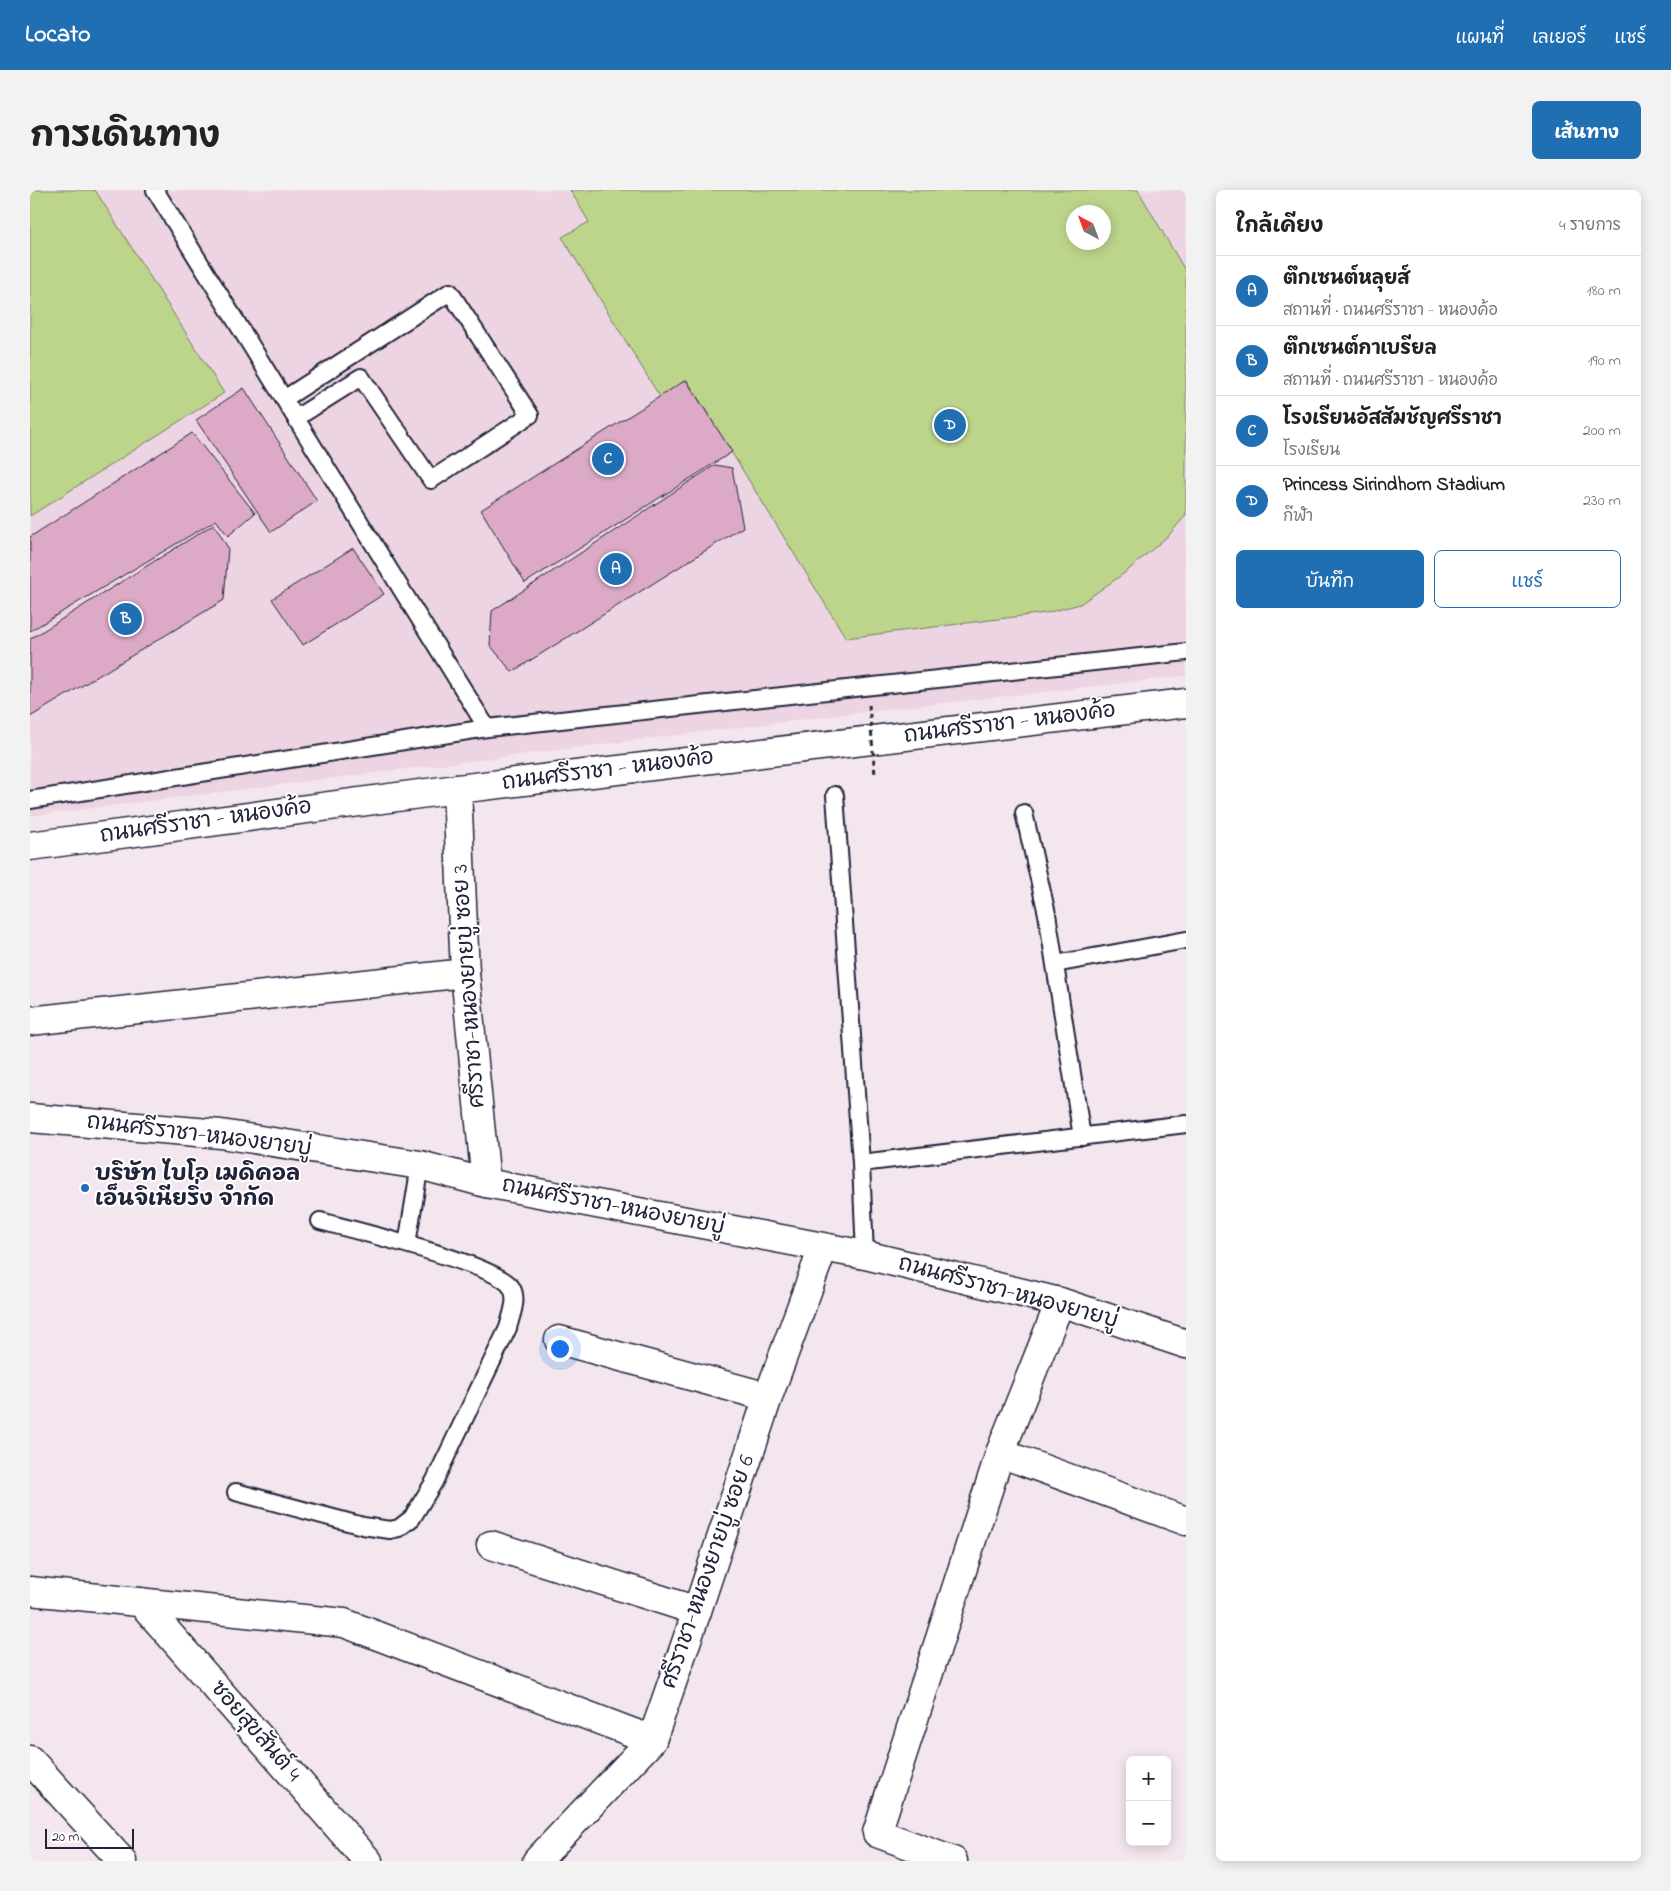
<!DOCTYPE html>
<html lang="th">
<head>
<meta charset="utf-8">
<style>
  body { margin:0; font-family:"Indie Flower","Playpen Sans Thai",sans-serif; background:#f2f2f2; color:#222 }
  .controls { position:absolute; right:15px; bottom:15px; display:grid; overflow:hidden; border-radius:8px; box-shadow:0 2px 12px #0003 }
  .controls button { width:45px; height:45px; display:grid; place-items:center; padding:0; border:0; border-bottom:1px solid #e0e0e0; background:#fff; color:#222; font:25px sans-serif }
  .compass { position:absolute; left:1036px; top:15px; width:45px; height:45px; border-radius:50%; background:#fff; box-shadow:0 2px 12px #0003; rotate:319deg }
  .scale { position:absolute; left:15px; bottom:12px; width:89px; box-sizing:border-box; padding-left:5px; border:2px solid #22223b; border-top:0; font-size:14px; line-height:18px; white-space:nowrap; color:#22223b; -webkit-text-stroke:4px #fff; paint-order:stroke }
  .you { position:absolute; left:529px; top:1158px; width:18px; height:18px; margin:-12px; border:4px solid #fff; border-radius:50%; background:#1a73e8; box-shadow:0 0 0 8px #1a73e833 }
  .badge { display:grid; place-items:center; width:32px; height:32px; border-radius:50%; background:#1f6fb2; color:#fff; font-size:16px; font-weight:700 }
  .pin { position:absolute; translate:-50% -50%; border:2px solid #fff; box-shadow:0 1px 5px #0006 }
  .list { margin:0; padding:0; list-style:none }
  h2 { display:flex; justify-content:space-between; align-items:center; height:65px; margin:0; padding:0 20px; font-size:21px }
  h2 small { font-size:16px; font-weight:400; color:#767676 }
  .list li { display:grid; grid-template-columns:32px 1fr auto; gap:15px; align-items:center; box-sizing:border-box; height:70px; padding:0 20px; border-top:1px solid #e0e0e0 }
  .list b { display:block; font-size:19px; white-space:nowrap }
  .list p { margin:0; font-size:16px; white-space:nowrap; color:#767676 }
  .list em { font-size:16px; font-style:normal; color:#767676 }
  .actions { display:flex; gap:10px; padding:15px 20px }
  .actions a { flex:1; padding:11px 0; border:1px solid #1f6fb2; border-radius:8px; text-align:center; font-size:18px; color:#1f6fb2 }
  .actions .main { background:#1f6fb2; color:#fff }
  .map { position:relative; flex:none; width:1156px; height:1671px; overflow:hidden; border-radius:8px }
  header { display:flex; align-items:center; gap:30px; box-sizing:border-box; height:70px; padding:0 25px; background:#1f6fb2; color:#fff }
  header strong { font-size:24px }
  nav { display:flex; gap:28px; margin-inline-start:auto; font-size:18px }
  .intro { display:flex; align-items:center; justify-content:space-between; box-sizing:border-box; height:120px; padding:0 30px }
  h1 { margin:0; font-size:35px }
  .button { padding:12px 22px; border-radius:8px; background:#1f6fb2; color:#fff; font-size:18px; font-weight:700 }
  main { display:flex; gap:30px; padding:0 30px }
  aside { flex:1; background:#fff; border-radius:8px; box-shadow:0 2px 12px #0003 }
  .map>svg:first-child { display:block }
  .built { fill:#edd4e2; fill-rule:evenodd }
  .green { fill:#bdd58b; stroke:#707c63; fill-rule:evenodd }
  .building { fill:#dcaac7; stroke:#22223b }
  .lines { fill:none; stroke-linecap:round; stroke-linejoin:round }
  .service-casing { stroke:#22223b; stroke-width:20 }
  .minor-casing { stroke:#22223b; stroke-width:31 }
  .secondary-casing { stroke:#22223b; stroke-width:31 }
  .service { stroke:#fff; stroke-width:16 }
  .minor { stroke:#fff; stroke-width:28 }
  .secondary { stroke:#fff; stroke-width:28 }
  .path-bridge { stroke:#22223b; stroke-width:3; stroke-dasharray:5 4; stroke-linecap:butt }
  .poi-dot { fill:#1f6fb2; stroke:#fff; stroke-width:2 }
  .labels { text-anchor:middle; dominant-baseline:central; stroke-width:4; stroke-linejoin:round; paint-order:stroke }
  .street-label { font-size:22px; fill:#22223b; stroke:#fff }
  .poi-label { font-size:22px; font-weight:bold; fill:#22223b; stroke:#fff; text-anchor:start }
</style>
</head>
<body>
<header>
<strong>Locato</strong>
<nav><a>แผนที่</a><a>เลเยอร์</a><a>แชร์</a></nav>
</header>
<div class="intro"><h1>การเดินทาง</h1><a class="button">เส้นทาง</a></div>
<main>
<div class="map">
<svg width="1156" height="1671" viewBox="0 0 1156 1671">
  <rect width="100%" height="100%" fill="#f4e6ee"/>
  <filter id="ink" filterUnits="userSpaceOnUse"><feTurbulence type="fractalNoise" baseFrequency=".02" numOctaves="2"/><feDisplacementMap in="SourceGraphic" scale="10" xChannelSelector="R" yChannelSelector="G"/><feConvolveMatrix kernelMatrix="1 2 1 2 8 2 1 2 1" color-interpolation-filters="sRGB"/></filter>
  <g filter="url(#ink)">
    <path class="built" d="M 0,0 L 1156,0 L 1156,486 L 825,523 L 0,626 ZM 1044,22 L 1074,22 L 1074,52 L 1044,52 Z"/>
    <g class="green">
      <path d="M 0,0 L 65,0 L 194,203 L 0,326 Z"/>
      <path d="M 540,0 L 1108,0 L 1156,82 L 1156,325 L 1139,345 L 1096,382 L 1050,414 L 1016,423 L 816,448 L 657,190 L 630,207 L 532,47 L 559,32 ZM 1044,22 L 1074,22 L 1074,52 L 1044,52 Z"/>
    </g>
    <g class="building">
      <path d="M 656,190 L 702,262 L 495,393 L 451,320 Z"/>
      <path d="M 214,198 L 287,311 L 241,342 L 166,230 Z"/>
      <path d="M 162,243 L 225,323 L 198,346 L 186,330 L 0,441 L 0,347 Z"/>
      <path d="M 685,275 L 702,278 L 713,337 L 482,482 L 460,455 L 462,421 Z"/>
      <path d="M 184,334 L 198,358 L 194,410 L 0,527 L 0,449 Z"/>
      <path d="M 323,358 L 354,404 L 273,455 L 242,409 Z"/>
    </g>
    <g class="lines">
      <defs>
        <g id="service">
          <path d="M 125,0 L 457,538"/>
          <path d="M 254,209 L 420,102 L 500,225 L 401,290 L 331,187 L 266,228"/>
          <path d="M 805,605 L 831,973 L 835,1065"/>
          <path d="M 0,610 L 457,538 L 1156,462"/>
          <path d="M 994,623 L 1017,724 L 1052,947"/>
          <path d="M 1025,774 L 1156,750"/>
          <path d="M 831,973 L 1156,934"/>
          <path d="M 377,1054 L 390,975"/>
          <path d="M 206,1302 L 333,1336 L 360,1340 L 369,1338 L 382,1328 L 404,1292 L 478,1138 C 481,1125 489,1109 481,1097 C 468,1075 320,1039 290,1031"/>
        </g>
        <g id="minor">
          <path d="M 427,599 L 435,783 L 456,993"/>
          <path d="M 0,831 L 435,783"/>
          <path d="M 529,1150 L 738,1207"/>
          <path d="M 970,1263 L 1156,1331"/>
          <path d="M 461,1355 L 667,1421"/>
          <path d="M 0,1401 L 314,1433 L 622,1550"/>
          <path d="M 111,1412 L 338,1671"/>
          <path d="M 0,1570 L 92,1671"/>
          <path d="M 507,1671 L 622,1550 L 667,1421 L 738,1207 L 793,1058"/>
          <path d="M 923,1671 L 847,1643 L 970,1263 L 1030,1112"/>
        </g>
        <g id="secondary">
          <path d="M 0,656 L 427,599 L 1156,513"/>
          <path d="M 0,928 L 191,944 L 390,975 L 456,993 L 835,1065 L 1030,1112 L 1156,1154"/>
        </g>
      </defs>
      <use href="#service" class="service-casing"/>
      <use href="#minor" class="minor-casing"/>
      <use href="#secondary" class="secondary-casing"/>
      <use href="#service" class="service"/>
      <use href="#minor" class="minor"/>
      <use href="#secondary" class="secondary"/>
      <path class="path-bridge" d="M 839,515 L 845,585"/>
    </g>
  </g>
  <circle class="poi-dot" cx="55" cy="998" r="5"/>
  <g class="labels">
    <g class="street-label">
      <text transform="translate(980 534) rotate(-7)">ถนนศรีราชา - หนองค้อ</text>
      <text transform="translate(578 581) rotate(-7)">ถนนศรีราชา - หนองค้อ</text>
      <text transform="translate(176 632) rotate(-8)">ถนนศรีราชา - หนองค้อ</text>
      <text transform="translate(440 796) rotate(-94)">ศรีราชา-หนองยายบู่ ซอย 3</text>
      <text transform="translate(169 946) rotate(7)">ถนนศรีราชา-หนองยายบู่</text>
      <text transform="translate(583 1017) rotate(11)">ถนนศรีราชา-หนองยายบู่</text>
      <text transform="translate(978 1103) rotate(15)">ถนนศรีราชา-หนองยายบู่</text>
      <text transform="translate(679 1382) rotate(-71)">ศรีราชา-หนองยายบู่ ซอย 6</text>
      <text transform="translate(225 1542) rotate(49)">ซอยสุขสันต์ 4</text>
    </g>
    <g class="poi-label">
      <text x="65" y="985">บริษัท ไบโอ เมดิคอล<tspan x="65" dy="25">เอ็นจิเนียริ่ง จำกัด</tspan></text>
    </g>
  </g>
</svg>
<div class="controls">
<button>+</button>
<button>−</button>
</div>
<svg class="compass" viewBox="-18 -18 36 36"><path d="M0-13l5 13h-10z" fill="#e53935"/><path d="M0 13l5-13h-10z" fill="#767676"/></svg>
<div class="scale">20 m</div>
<div class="you"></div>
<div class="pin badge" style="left:586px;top:379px">A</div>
<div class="pin badge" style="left:96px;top:429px">B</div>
<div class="pin badge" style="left:578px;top:269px">C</div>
<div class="pin badge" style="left:920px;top:235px">D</div>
</div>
<aside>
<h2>ใกล้เคียง<small>4 รายการ</small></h2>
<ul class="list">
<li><span class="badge">A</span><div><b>ตึกเซนต์หลุยส์</b><p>สถานที่ · ถนนศรีราชา - หนองค้อ</p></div><em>180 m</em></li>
<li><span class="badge">B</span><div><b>ตึกเซนต์กาเบรียล</b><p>สถานที่ · ถนนศรีราชา - หนองค้อ</p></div><em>190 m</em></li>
<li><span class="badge">C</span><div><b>โรงเรียนอัสสัมชัญศรีราชา</b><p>โรงเรียน</p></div><em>200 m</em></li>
<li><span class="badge">D</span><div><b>Princess Sirindhorn Stadium</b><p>กีฬา</p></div><em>230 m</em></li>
</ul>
<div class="actions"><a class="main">บันทึก</a><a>แชร์</a></div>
</aside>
</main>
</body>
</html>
